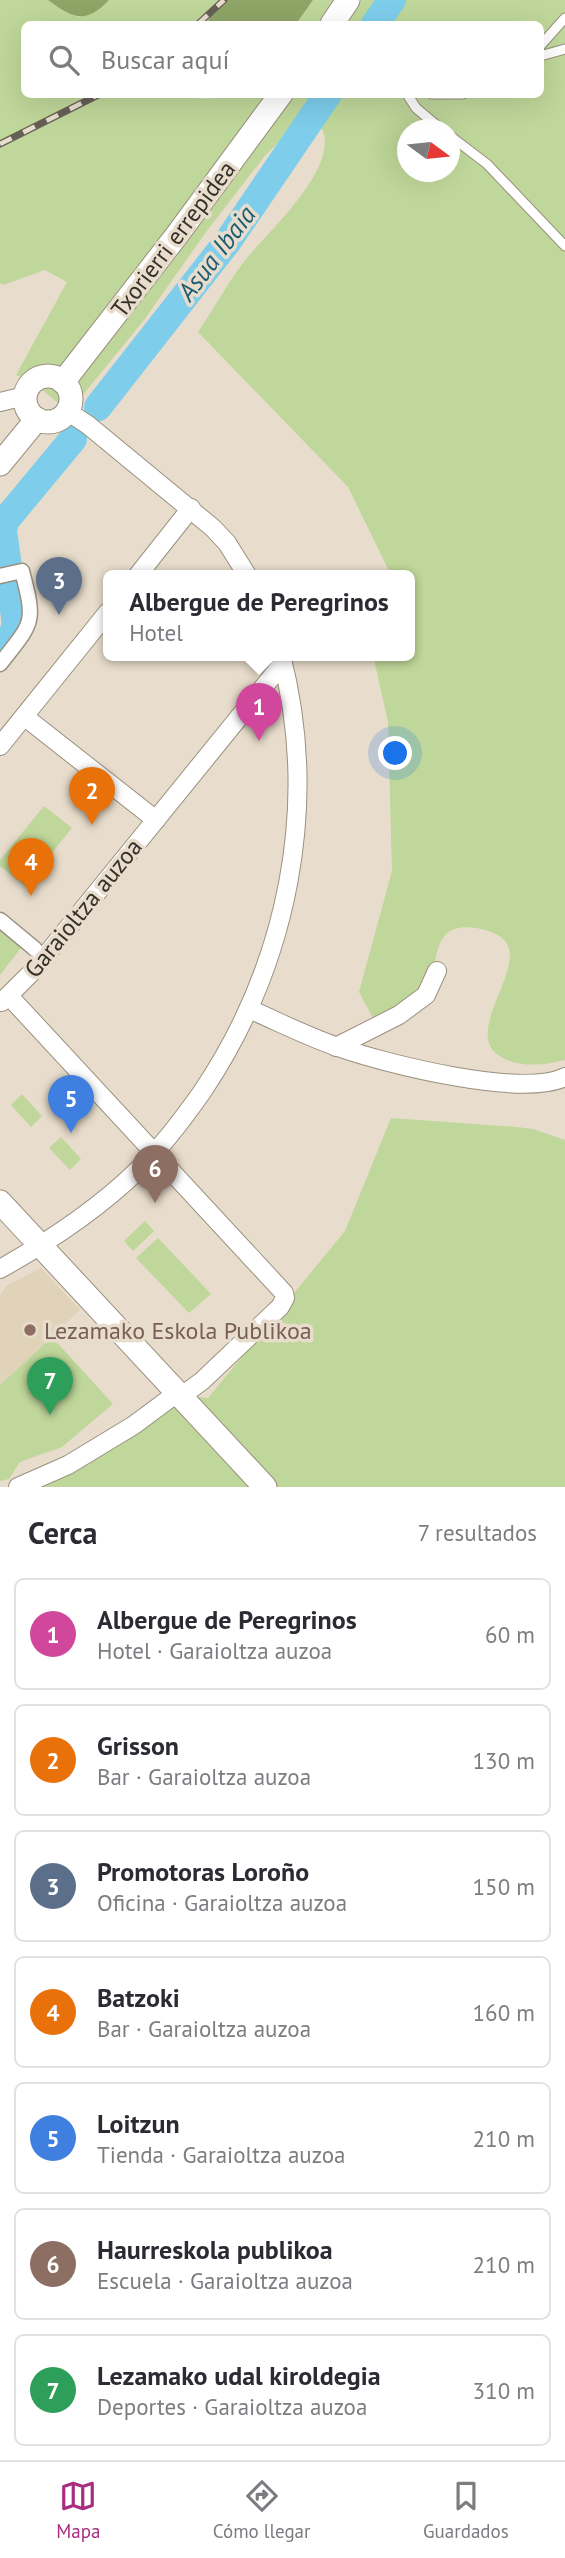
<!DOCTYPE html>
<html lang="es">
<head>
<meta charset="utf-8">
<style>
  body { margin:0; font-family:"PT Sans",sans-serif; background:#f7f7f7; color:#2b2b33 }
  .compass { position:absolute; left:397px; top:119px; width:63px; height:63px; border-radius:50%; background:#fff; box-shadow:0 7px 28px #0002; rotate:105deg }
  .you { position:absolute; left:396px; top:754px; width:24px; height:24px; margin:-18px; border:5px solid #fff; border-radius:50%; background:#1a73e8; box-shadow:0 0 0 10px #1a73e833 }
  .badge { display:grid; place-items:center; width:46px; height:46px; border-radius:50%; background:#a82d81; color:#fff; font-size:23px; font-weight:700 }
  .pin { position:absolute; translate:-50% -58px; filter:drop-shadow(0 2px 4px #0008) }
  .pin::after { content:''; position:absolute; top:37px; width:24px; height:21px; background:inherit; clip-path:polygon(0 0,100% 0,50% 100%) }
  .popup { position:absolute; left:103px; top:570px; width:312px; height:91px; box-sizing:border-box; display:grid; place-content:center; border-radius:10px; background:#fff; filter:drop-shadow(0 2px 5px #0005); font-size:23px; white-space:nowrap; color:#7c7c81 }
  .popup b { font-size:26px; color:#2b2b33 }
  .popup::after { content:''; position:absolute; left:50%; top:100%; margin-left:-14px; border:14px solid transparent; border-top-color:#fff }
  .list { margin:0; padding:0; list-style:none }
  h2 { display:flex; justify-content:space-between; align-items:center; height:91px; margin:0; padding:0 28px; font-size:30px }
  h2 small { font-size:23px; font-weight:400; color:#7c7c81 }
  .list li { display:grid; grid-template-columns:46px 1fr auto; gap:21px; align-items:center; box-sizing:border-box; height:112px; margin:0 14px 14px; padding:0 14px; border:2px solid #e1e1e2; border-radius:10px }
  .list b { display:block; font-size:26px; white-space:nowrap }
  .list p { margin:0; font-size:23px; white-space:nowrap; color:#7c7c81 }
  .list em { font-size:23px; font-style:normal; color:#7c7c81 }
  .icon { flex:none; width:38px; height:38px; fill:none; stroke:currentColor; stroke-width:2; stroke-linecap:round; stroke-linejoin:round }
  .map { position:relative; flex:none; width:565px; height:1487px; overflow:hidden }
  .search { position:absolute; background:#fff; box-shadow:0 7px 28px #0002; left:21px; right:21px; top:21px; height:77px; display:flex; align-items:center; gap:18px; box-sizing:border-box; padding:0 24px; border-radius:10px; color:#7c7c81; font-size:26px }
  .sheet { height:973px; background:#fff }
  nav { display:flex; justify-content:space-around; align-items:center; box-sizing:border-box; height:98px; border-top:2px solid #e1e1e2; background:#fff; font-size:19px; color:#7c7c81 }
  nav a { display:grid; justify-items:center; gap:4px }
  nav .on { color:#a82d81 }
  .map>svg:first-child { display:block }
  .built { fill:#e1d2ba }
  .green { fill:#bfd79a; fill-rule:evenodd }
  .forest { fill:#8ea567 }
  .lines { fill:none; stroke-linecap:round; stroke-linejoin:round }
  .river { stroke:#7dcdeb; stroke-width:28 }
  .service-casing { stroke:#9a907f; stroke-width:11 }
  .pedestrian-casing { stroke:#9a907f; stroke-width:17 }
  .minor-casing { stroke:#9a907f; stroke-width:20 }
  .tertiary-casing { stroke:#9a907f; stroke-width:25 }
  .service { stroke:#fff; stroke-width:9 }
  .pedestrian { stroke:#fff; stroke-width:14 }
  .minor { stroke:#fff; stroke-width:18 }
  .tertiary { stroke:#fff; stroke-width:23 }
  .rail-casing { stroke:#655f55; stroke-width:7 }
  .rail { stroke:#e8ddcc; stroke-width:4.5; stroke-dasharray:13; stroke-linecap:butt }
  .education-dot { fill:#8d6e63; stroke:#e8ddcc; stroke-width:2.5 }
  .labels { text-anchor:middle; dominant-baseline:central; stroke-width:7; stroke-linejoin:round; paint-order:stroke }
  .street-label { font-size:24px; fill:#35312a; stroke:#e8ddcc }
  .education-label { font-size:24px; fill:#785e54; stroke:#e8ddcc; text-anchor:start }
  .water-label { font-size:26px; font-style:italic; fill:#1c5c71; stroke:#e8ddcc }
</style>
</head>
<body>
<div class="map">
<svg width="565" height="1487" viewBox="0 0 565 1487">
  <rect width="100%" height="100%" fill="#e8ddcc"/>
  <path class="built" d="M 41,1268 L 80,1310 L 0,1385 L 0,1296 L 6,1286 Z"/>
  <g class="green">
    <path d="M 0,0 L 48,0 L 78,17 L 97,11 L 109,0 L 221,0 L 206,24 L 24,24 L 24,94 L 180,94 C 196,100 215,100 231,94 L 540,94 L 540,24 L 296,24 L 313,0 L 565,0 L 565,1060 C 547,1065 525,1067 507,1060 C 456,1040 524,974 507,944 C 502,934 485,929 475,928 C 430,921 440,963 427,990 C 418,1010 399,1022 382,1035 L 359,992 L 392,871 L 388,722 L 373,655 L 410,655 L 410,575 L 391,575 L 348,487 L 198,332 C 214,308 228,282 246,259 C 267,233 347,161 319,124 L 307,122 L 299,126 L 283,138 L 264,157 L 206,232 L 144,320 L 69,412 L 30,380 L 16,375 L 67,282 L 45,270 L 3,285 L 0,283 ZM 407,130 L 449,130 L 449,172 L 407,172 Z"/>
    <path d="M 44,806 L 72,828 L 25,886 L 0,866 L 0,860 Z"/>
    <path d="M 0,924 L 24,944 L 0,975 Z"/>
    <path d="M 22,1094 L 42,1116 L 31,1127 L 11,1105 Z"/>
    <path d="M 391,1118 L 517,1127 L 533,1129 L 565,1140 L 565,1487 L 33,1487 L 170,1393 L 208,1398 L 345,1231 Z"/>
    <path d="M 61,1137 L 81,1159 L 70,1170 L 49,1148 Z"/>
    <path d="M 145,1221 L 154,1231 L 133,1251 L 124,1241 Z"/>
    <path d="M 158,1238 L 211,1294 L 189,1313 L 136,1258 Z"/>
    <path d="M 52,1337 L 113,1404 L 62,1447 L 20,1462 L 9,1479 L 0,1481 L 0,1385 Z"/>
  </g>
  <g class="forest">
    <path d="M 48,0 L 109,0 C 85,25 73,18 48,0 Z"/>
    <path d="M 221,0 L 313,0 L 296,24 L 206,24 Z"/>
  </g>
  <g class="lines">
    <g class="river">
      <path d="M 375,24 L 392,0"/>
      <path d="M 98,407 L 228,241 L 328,94"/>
      <path d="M 0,651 L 10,640 L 16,625 L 3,531 L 5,521 L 73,439"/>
    </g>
    <defs>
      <g id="service">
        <path d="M 540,46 L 565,18"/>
        <path d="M 540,56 L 565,49"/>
        <path d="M 407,94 L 416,108 L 442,130"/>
        <path d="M 432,94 L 463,94"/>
        <path d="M 449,135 L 487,164 L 565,246"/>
      </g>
      <g id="pedestrian">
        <path d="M 0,576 L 22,571 C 36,624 33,622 0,664"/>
        <path d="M 0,920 L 35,949"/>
      </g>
      <g id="minor">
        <path d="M 0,402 L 25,396"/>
        <path d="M 67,411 L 88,425 L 213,528 L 227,543 L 247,575"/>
        <path d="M 138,575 L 191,508"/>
        <path d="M 25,717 L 156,820"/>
        <path d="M 0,746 L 108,612"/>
        <path d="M 9,996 L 284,1293 L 285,1298 L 280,1307 L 202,1381 L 180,1397"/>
        <path d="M 2,1002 L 34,970 L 283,663"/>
        <path d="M 249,1009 C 279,1022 308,1037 338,1047 C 386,1064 522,1098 565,1077"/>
        <path d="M 336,1047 L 399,1015 L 426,995 L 437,971"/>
        <path d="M 0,1269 C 50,1241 97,1210 138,1170 C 162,1147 183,1119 202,1092 C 288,964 320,805 281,655"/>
        <path d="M 18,1487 L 68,1465 L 134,1425 L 177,1393"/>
      </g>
      <g id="tertiary">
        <path d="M 332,24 L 348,0"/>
        <circle cx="48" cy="399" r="23"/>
        <path d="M 63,382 L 177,235 L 281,94"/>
        <path d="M 0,464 L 37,419"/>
        <path d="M 0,1202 L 265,1487"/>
      </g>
    </defs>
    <use href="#service" class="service-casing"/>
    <use href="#pedestrian" class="pedestrian-casing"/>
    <use href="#minor" class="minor-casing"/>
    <use href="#tertiary" class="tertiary-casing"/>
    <use href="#service" class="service"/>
    <use href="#pedestrian" class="pedestrian"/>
    <use href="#minor" class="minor"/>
    <use href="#tertiary" class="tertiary"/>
    <defs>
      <g id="rail">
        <path d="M 198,24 L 224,0"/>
        <path d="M 0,144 L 100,94"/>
      </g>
    </defs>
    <use href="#rail" class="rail-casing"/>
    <use href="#rail" class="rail"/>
  </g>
  <circle class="education-dot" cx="30" cy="1330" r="7"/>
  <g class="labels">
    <g class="street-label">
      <text transform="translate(173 239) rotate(-53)">Txorierri errepidea</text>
      <text transform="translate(83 908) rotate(-51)">Garaioltza auzoa</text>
    </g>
    <g class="education-label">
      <text x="44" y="1330">Lezamako Eskola Publikoa</text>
    </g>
    <g class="water-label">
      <text transform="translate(216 253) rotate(-53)">Asua Ibaia</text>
    </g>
  </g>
</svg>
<svg class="compass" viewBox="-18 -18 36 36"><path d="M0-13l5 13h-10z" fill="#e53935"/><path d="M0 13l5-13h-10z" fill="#7c7c81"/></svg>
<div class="you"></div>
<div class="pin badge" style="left:259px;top:741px;background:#d1479c">1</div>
<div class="popup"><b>Albergue de Peregrinos</b>Hotel</div>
<div class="pin badge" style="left:92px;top:825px;background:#e8710a">2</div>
<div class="pin badge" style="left:59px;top:615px;background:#5c6f8a">3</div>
<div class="pin badge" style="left:31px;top:896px;background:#e8710a">4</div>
<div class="pin badge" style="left:71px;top:1133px;background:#3f7fe0">5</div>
<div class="pin badge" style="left:155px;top:1203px;background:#8d6e63">6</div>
<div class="pin badge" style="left:50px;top:1415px;background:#2e9e5b">7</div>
<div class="search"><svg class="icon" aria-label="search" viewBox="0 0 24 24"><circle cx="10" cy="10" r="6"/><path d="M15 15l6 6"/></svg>Buscar aquí</div>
</div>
<section class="sheet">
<h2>Cerca<small>7 resultados</small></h2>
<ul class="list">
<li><span class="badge" style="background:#d1479c">1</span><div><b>Albergue de Peregrinos</b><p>Hotel · Garaioltza auzoa</p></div><em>60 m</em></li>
<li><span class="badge" style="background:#e8710a">2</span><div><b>Grisson</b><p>Bar · Garaioltza auzoa</p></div><em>130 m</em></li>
<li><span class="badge" style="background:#5c6f8a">3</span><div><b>Promotoras Loroño</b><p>Oficina · Garaioltza auzoa</p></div><em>150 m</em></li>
<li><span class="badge" style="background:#e8710a">4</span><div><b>Batzoki</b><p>Bar · Garaioltza auzoa</p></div><em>160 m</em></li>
<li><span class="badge" style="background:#3f7fe0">5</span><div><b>Loitzun</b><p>Tienda · Garaioltza auzoa</p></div><em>210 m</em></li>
<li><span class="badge" style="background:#8d6e63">6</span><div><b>Haurreskola publikoa</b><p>Escuela · Garaioltza auzoa</p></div><em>210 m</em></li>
<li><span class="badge" style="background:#2e9e5b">7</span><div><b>Lezamako udal kiroldegia</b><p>Deportes · Garaioltza auzoa</p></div><em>310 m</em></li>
</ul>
</section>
<nav>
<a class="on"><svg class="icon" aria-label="map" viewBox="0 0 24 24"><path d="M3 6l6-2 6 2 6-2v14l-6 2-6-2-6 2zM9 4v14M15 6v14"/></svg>Mapa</a>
<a><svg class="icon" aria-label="directions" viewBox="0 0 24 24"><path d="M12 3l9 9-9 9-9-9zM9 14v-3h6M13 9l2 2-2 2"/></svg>Cómo llegar</a>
<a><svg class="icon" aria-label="saved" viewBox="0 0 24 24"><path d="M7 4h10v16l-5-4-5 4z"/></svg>Guardados</a>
</nav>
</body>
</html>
